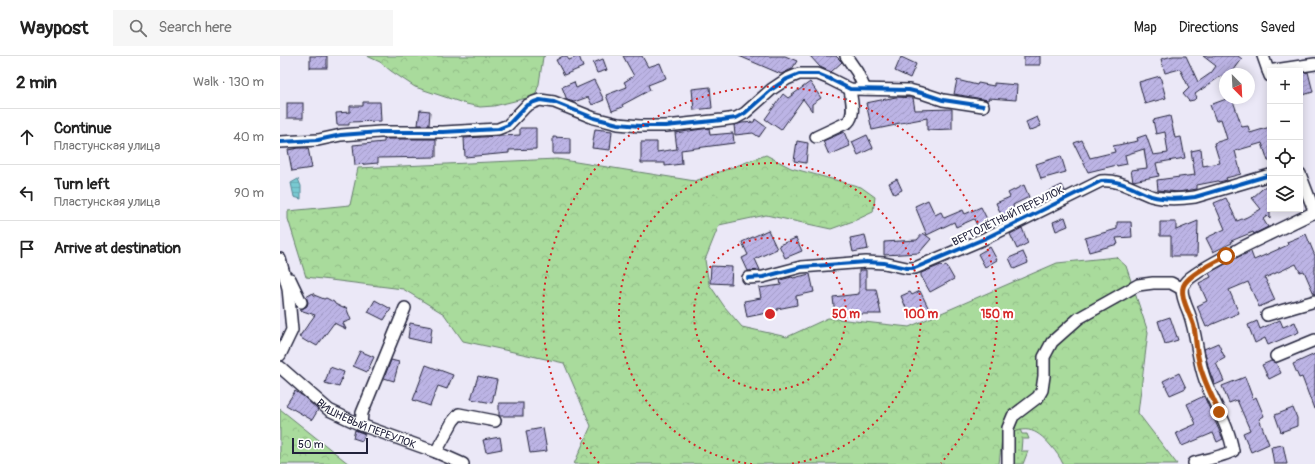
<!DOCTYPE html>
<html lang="en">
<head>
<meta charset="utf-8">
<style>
  body { margin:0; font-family:Pangolin,sans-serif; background:#f6f6f6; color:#222 }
  .controls { position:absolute; right:12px; top:12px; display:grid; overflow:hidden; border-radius:0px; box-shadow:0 2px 10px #0003 }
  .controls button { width:36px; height:36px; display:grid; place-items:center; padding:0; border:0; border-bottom:1px solid #e0e0e0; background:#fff; color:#222; font:20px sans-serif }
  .compass { position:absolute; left:939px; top:12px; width:36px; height:36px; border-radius:50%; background:#fff; box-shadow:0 2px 10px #0003; rotate:156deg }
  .scale { position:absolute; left:12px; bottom:10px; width:76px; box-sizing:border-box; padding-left:4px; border:2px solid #22223b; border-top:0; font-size:11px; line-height:14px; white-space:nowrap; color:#22223b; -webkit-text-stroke:3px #fff; paint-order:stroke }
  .stop { position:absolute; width:12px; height:12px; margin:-9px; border:3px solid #b45309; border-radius:50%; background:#fff }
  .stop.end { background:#b45309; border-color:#fff; box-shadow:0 1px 4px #0008 }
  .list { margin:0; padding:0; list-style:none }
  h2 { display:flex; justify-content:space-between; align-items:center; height:52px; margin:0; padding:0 16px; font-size:17px }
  h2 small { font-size:13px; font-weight:400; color:#767676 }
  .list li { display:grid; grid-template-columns:26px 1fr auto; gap:12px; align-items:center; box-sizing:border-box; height:56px; padding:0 16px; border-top:1px solid #e0e0e0 }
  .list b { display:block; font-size:15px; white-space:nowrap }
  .list p { margin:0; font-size:13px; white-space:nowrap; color:#767676 }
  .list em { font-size:13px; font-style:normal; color:#767676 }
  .icon { flex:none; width:22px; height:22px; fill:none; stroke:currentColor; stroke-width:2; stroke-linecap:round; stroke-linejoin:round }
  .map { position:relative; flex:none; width:1035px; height:408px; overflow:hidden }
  header { display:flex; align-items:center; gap:24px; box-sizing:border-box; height:56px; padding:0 20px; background:#fff; border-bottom:1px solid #e0e0e0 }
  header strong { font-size:19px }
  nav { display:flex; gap:22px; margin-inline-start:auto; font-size:14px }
  .search { width:280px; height:36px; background:#f6f6f6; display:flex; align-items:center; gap:10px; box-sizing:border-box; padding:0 14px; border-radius:0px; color:#767676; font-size:15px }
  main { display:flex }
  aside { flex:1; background:#fff }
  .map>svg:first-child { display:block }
  .grass { fill:url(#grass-dots); stroke:#667e6c }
  .forest { fill:url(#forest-crowns); stroke:#667e6c }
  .water { fill:url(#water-rules); stroke:#568695 }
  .building { fill:url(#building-hatch); stroke:#22223b }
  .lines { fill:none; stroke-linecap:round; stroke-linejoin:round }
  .minor-casing { stroke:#22223b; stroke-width:14 }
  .minor { stroke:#fff; stroke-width:11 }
  .cycleway-casing { stroke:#fff; stroke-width:6 }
  .cycleway { stroke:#0057b8; stroke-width:4 }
  .route { stroke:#b45309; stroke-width:5 }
  .ring { fill:none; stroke:#d62828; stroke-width:2; stroke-dasharray:2 4 }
  .labels { text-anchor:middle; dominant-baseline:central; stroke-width:4; stroke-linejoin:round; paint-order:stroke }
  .street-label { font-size:11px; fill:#22223b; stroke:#fff }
  .centre { fill:#d62828; stroke:#fff; stroke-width:2 }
  .ring-label { font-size:12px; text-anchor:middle; font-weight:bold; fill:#d62828; stroke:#fff; stroke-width:4; stroke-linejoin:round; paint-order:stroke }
</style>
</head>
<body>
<header>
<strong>Waypost</strong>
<div class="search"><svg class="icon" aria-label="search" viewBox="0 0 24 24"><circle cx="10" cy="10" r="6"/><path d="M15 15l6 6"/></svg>Search here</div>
<nav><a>Map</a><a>Directions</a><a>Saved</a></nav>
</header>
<main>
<aside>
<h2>2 min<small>Walk · 130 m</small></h2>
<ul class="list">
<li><svg class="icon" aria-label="ahead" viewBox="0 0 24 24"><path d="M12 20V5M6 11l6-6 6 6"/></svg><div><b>Continue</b><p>Пластунская улица</p></div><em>40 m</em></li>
<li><svg class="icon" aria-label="left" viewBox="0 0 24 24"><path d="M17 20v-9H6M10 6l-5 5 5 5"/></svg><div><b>Turn left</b><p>Пластунская улица</p></div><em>90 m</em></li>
<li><svg class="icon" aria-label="arrive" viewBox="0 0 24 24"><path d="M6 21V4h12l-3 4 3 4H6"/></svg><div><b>Arrive at destination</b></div></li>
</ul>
</aside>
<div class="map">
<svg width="1035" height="408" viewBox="0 0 1035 408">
  <defs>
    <pattern id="grass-dots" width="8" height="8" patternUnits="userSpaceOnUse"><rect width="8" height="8" fill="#a9db9c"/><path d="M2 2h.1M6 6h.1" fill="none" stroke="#91bc87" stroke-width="1.8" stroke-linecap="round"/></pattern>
    <pattern id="forest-crowns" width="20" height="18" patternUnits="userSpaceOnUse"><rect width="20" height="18" fill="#a9db9c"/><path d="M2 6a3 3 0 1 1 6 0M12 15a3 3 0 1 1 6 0" fill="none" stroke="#91bc87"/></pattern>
    <pattern id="water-rules" width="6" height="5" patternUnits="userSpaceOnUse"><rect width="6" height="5" fill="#78c9d1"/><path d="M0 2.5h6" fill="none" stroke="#68acb4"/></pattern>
    <pattern id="building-hatch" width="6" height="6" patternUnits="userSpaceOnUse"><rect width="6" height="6" fill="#bcb4e5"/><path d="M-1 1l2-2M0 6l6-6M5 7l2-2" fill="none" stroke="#a19ac5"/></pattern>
  </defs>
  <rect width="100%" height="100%" fill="#ebe8f7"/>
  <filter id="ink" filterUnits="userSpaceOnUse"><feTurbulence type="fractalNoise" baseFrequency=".025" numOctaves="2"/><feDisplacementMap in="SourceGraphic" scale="8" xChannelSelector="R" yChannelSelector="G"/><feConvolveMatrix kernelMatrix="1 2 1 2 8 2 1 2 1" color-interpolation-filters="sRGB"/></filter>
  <g filter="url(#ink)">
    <path class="grass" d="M 738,369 L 742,378 L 747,378 L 749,383 L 742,383 L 741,395 L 748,395 L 743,408 L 733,408 L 733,373 Z"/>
    <g class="forest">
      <path d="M 87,0 L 265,0 L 263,1 L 259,28 L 255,40 L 214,50 L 200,51 L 186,48 L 135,31 L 111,15 L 100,6 Z"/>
      <path d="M 486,99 L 511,112 L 581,131 L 595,141 L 593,156 L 576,164 L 551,173 L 486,159 L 439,169 L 425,204 L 429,228 L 444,250 L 462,271 L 507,281 L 548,262 L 629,271 L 777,207 L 836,201 L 846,210 L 868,276 L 858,357 L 897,408 L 783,408 C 780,401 776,396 771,390 C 755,371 744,369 722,382 L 719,408 L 294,408 L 311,370 L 284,307 L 183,285 L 164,258 L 123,233 L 26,221 L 8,163 L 8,155 L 70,149 L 78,112 L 277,103 L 415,125 Z"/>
      <path d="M 0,353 L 69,408 L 0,408 Z"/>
    </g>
    <path class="water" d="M 18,123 L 21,130 L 21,143 L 14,141 L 11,127 Z"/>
    <g class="building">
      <rect x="30" y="0" width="17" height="12"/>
      <path d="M 283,0 L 286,0 L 289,4 L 299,0 L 303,11 L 284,19 L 276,4 Z"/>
      <path d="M 343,0 L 362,0 L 368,11 L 380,7 L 386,22 L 368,29 L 370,34 L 342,49 L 343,51 L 332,55 L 326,39 L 347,31 L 344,26 L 354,20 Z"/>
      <path d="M 459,0 L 505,0 L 517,5 L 512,13 L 501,18 Z"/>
      <path d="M 530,0 L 556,0 L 562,6 L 551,16 L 540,11 Z"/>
      <rect x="744" y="0" width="16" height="9"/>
      <path d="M 893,0 L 906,0 L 918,26 L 931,17 L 936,10 L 923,0 L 958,0 L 962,3 L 951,18 L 945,18 L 945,23 L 941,20 L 915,38 L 917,41 L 914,44 L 909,45 L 903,38 L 909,32 L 900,13 L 885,17 L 881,3 Z"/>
      <path d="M 621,1 L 636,8 L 630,22 L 615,15 Z"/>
      <path d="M 323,3 L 327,14 L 317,17 L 313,7 Z"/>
      <path d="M 1028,16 L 1033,36 L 1023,39 L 1020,26 L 1020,17 Z"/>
      <path d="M 880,20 L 886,42 L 865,48 L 859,26 Z"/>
      <path d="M 314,24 L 324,44 L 312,49 L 308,41 L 294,46 L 287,44 L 282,31 L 294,26 L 296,32 Z"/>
      <path d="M 677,24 L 697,29 L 698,27 L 714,30 L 714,27 L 737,29 L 736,44 L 709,42 L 708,44 L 674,38 Z"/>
      <path d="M 530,26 L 541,42 L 532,48 L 532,55 L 523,43 L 501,74 L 485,63 L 503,38 L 508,42 Z"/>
      <path d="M 430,31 L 432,52 L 414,54 L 412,33 Z"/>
      <path d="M 616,41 L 633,42 L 635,54 L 672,53 L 672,73 L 647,74 L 647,62 L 615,68 L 616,69 L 592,74 L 586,47 Z"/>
      <path d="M 949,42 L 952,42 L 962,71 L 968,70 L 970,77 L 990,71 L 990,105 L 988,105 L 982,87 L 955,95 L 961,118 L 946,122 L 947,124 L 939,126 L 938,125 L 917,129 L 917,133 L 898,136 L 878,134 L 877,124 L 915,119 L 911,95 L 921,93 L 923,110 L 940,107 L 934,87 L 947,83 L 941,63 L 936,65 L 930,49 Z"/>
      <path d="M 83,46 L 100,46 L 101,65 L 69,66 L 69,69 L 57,69 L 56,57 L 70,56 L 70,50 L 83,50 Z"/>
      <rect x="7" y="47" width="16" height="15"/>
      <path d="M 140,54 L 150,55 L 149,69 L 138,69 Z"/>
      <path d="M 890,60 L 895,82 L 901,81 L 905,102 L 876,107 L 879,120 L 853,125 L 851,114 L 867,112 L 864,93 L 845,99 L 847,108 L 837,110 L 837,109 L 808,116 L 794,87 L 802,84 L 810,102 L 835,96 L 833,90 L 858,85 L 857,82 L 866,79 L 873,99 L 888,97 L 885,76 L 876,78 L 873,64 Z"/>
      <path d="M 757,61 L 761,70 L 749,75 L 746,66 Z"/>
      <path d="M 475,63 L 486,71 L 479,81 L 473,77 L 455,79 L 454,69 L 462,67 L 474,66 Z"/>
      <path d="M 240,72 L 256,72 L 256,93 L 229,94 L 229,97 L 185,101 L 184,82 L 240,79 Z"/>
      <path d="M 429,72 L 430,79 L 453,77 L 454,87 L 401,94 L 402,108 L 385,110 L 385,107 L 361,107 L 361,86 L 377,86 L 377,96 L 397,93 L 395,77 Z"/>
      <path d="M 315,73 L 332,75 L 330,94 L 312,92 Z"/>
      <path d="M 564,76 L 570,90 L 549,99 L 543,85 Z"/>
      <path d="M 587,79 L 593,92 L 578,99 L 572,86 Z"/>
      <path d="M 273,81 L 290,82 L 290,98 L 273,98 Z"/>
      <path d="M 104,83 L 156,83 L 156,101 L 98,102 L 98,107 L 75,109 L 73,89 L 104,86 Z"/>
      <path d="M 517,85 L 528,87 L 526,107 L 514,105 Z"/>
      <path d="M 19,92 L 28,92 L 32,112 L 12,115 L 8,94 Z"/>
      <path d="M 781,100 L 786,116 L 761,123 L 756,108 Z"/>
      <path d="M 617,123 L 622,134 L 614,138 L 609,127 Z"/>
      <path d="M 990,126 L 990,163 L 987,160 L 983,163 L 988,171 L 974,178 L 973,176 L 951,185 L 952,187 L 933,196 L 926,182 L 945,173 L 934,147 L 946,142 L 957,165 L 967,161 L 981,153 L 972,142 Z"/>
      <path d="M 744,129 L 749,141 L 733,149 L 736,159 L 724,165 L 716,147 L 730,141 L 728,137 Z"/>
      <path d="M 782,129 L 785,135 L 770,143 L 767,136 Z"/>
      <path d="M 648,144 L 655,159 L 661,156 L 664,162 L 683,154 L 685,158 L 701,151 L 710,169 L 699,174 L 694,163 L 676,171 L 674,166 L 647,179 L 635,150 Z"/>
      <path d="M 785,161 L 788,170 L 776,175 L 773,166 Z"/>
      <path d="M 918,165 L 917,200 L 891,200 L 891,180 L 880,180 L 880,166 L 896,166 L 896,174 Z"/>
      <path d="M 837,166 L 851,166 L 852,181 L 836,182 L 838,188 L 809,196 L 805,182 L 837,173 Z"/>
      <path d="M 742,172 L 748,187 L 737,193 L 730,178 Z"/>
      <path d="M 488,174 L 497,193 L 475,203 L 480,214 L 468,215 L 462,202 L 468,199 L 462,186 Z"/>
      <path d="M 643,177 L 651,183 L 639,197 L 604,199 L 604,186 L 637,184 Z"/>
      <path d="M 1026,178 L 1035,200 L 1035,238 L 1034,238 L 1024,215 L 1020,216 L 1016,208 L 985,222 L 995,244 L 979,251 L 968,226 L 949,234 L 959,257 L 926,271 L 917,250 L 927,245 L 919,227 L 931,221 L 929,217 L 960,200 L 971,196 L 974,204 L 1008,189 L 1007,186 Z"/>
      <path d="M 585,179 L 588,193 L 573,196 L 570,182 Z"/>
      <path d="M 516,182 L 522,195 L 505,202 L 499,189 Z"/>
      <path d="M 710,191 L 717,204 L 705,211 L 698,198 Z"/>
      <path d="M 743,196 L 748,207 L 734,213 L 729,202 Z"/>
      <path d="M 661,209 L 663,211 L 666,209 L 674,223 L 650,236 L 641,220 L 641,217 Z"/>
      <path d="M 431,210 L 452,211 L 451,228 L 430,227 Z"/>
      <path d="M 579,214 L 586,214 L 586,233 L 596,233 L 601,258 L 577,258 L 555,260 L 553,241 L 579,238 Z"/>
      <path d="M 530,218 L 534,236 L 516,240 L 517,249 L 497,253 L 497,255 L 467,261 L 464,245 L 481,242 L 479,232 L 501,229 L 500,224 L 512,221 L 513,222 Z"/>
      <path d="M 640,235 L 649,253 L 632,261 L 628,254 L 627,254 L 621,240 L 630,236 L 632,239 Z"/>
      <path d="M 33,237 L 34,239 L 44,243 L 46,242 L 54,246 L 55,248 L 63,252 L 66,251 L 71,264 L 63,267 L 66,273 L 54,267 L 37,290 L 30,286 L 29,287 L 19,281 L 35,259 L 20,254 L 27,250 L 28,246 L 26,241 Z"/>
      <path d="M 95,244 L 111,253 L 104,264 L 88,256 Z"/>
      <path d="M 890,261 L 898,284 L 885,288 L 878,265 Z"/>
      <path d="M 1000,264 L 1003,271 L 1015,266 L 1019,276 L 988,289 L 985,282 L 975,287 L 968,269 L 977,265 L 980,273 Z"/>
      <path d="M 130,267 L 152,271 L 150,287 L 128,282 Z"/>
      <path d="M 938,287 L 945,302 L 936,307 L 944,325 L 935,329 L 929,314 L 924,293 Z"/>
      <path d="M 80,295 L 94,301 L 87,316 L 73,310 Z"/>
      <path d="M 1035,298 L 1035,353 L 1034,353 L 1022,321 L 1019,322 L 1013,308 Z"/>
      <path d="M 111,304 L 119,306 L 114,325 L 104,322 Z"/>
      <path d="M 991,305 L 996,307 L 1001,317 L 989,323 L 982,309 Z"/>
      <path d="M 146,309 L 173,319 L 167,333 L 158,330 L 150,350 L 133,344 Z"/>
      <path d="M 50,311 L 64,316 L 59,331 L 45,327 Z"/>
      <path d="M 899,317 L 906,332 L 890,339 L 883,325 Z"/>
      <path d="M 198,320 L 217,324 L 212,347 L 191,343 Z"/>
      <path d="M 965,321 L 973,343 L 976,341 L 984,360 L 979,363 L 989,388 L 971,396 L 963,377 L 970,374 L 957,344 L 949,347 L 942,330 Z"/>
      <path d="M 15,335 L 23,340 L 38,354 L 32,364 L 6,349 Z"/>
      <path d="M 924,340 L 943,383 L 937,386 L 933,377 L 902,390 L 896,377 L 916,368 L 907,348 Z"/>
      <rect x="219" y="347" width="24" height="13"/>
      <path d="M 1013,352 L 1017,362 L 1017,370 L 1001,376 L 995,359 Z"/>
      <path d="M 263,372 L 267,395 L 250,397 L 246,375 Z"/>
      <path d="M 75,374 L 85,378 L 82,385 L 73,382 Z"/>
      <path d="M 220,381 L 222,393 L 206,396 L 203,384 Z"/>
      <path d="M 1003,389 L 1007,408 L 994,408 L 991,391 Z"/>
    </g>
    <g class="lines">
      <defs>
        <g id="minor">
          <path d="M 566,0 L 577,16 L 585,33"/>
          <path d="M 983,0 L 990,20"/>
          <path d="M 988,15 L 1035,8"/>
          <path d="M 536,81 L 568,66 C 576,58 571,43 570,33"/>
          <path d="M 0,86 L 38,84 L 61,79 L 100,76 L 163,76 L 218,73 L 228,69 L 246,50 L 254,46 L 260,44 L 274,46 L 314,62 L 338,68 L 360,70 L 386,70 L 442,64 L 456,62 L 465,57 L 492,33 L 507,23 L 519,18 L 538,18 L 550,23 L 570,33 L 629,34 L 645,38 L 663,44 L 703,50"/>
          <path d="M 1020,118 L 1035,157"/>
          <path d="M 0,203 L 8,232 L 12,274 L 0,299"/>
          <path d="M 468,222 L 483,221 L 521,211 L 586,206 L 604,207 L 627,212 L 635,212 L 706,182 L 821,125 C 840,123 854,134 871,140 C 886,144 901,143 915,141 L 990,119"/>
          <path d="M 10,223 L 21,246"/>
          <path d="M 987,259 L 1035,245"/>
          <path d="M 996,300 L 1035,284"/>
          <path id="s1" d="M 0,311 L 49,354 L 81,369 L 156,396 L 183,408"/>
          <path d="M 81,369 L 82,357 L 125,252"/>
          <path d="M 156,396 L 173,365 L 179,358 L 215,365"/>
          <path d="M 914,407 C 924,404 944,400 953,395 C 949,370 934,348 925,324 C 917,302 917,279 909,257 C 906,250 902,241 902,233 C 903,228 909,222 914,219 C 928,209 945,201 961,192 C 985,180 1010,168 1035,156"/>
          <path d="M 728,408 L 728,372 L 733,360 L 758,341 L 762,334 L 764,320 L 764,301 L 772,286 L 799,262 L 858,229 L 873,227 L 891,227 L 902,233"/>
        </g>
      </defs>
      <use href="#minor" class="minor-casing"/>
      <use href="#minor" class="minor"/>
      <defs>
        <g id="cycleway">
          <path d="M 0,86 L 38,84 L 61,79 L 100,76 L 163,76 L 218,73 L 228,69 L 246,50 L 254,46 L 260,44 L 274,46 L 314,62 L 338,68 L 360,70 L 386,70 L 442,64 L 456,62 L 465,57 L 492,33 L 507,23 L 519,18 L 538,18 L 550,23 L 570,33 L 629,34 L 645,38 L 663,44 L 703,50"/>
          <path d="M 468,222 L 483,221 L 521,211 L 586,206 L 604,207 L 627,212 L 635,212 L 706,182 L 821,125 C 840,123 854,134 871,140 C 886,144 901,143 915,141 L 990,119"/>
        </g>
      </defs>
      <use href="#cycleway" class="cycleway-casing"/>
      <use href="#cycleway" class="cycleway"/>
    </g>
  </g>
  <g class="lines" filter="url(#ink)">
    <path class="route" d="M 939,356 C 932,340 922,322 919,305 C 916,294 916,282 914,271 C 911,259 897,238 905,227 C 913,216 934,207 946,200"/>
  </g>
  <g class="ring">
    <circle cx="490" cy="258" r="76"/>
    <path d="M472 408A151 151 0 1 1 508 408"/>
    <path d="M319 407A227 227 0 1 1 661 407"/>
  </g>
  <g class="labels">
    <g class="street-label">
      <text transform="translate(728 160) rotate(-26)">ВЕРТОЛЁТНЫЙ ПЕРЕУЛОК</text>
      <text stroke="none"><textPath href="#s1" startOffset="105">ВИШНЁВЫЙ ПЕРЕУЛОК</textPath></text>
    </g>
  </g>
  <circle cx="490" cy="258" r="6" class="centre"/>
  <g class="ring-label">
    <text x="566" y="262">50 m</text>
    <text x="641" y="262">100 m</text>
    <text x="717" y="262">150 m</text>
  </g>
</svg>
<div class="controls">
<button>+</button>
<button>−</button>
<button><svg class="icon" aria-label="locate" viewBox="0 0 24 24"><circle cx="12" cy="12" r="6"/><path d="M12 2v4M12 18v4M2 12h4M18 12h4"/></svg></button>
<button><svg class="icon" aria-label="layers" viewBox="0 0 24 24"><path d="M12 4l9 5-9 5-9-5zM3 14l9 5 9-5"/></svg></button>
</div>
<svg class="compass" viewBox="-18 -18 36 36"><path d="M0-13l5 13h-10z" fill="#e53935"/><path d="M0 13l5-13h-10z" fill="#767676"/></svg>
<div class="scale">50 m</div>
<div class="stop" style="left:946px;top:200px"></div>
<div class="stop end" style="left:939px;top:356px"></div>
</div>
</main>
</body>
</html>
